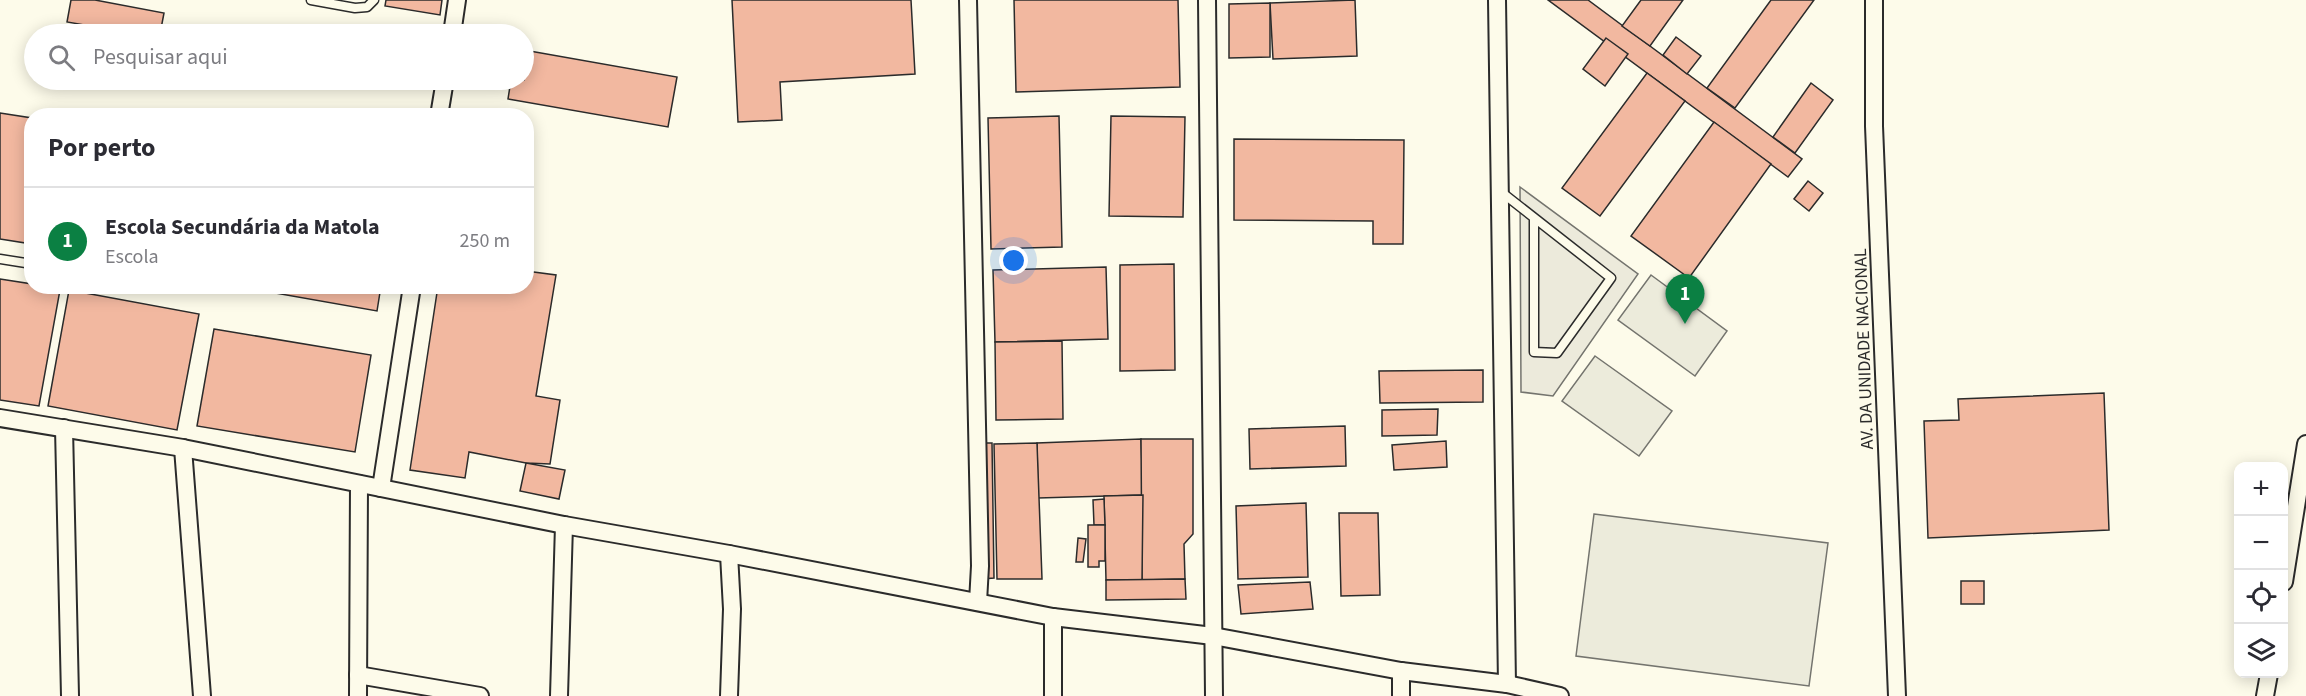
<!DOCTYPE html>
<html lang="pt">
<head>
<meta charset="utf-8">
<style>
  body { margin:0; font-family:"Source Sans 3",sans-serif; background:#f7f7f7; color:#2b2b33 }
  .controls { position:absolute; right:18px; bottom:18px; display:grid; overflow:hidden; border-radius:12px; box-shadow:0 3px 15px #0003 }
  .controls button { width:54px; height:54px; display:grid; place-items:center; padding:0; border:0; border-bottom:2px solid #e1e1e2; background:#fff; color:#2b2b33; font:30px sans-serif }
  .you { position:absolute; left:1014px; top:261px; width:21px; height:21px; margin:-15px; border:4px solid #fff; border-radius:50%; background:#1a73e8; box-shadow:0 0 0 9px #1a73e833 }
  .badge { display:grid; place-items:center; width:39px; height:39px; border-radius:50%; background:#0b8043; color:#fff; font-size:20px; font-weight:700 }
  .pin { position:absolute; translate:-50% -50px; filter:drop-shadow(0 2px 3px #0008) }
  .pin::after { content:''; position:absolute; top:32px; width:21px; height:18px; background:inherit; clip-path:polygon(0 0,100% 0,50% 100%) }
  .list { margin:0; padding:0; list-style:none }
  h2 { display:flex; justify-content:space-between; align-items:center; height:78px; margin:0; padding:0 24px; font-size:26px }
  h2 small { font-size:20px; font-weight:400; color:#7c7c81 }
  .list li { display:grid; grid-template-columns:39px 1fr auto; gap:18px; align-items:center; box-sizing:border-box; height:108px; padding:0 24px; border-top:2px solid #e1e1e2 }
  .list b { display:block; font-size:22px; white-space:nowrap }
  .list p { margin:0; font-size:20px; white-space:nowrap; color:#7c7c81 }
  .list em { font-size:20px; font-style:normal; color:#7c7c81 }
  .icon { flex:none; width:33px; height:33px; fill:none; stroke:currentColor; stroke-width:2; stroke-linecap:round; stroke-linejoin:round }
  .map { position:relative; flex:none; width:2306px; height:696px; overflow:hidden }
  .search { position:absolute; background:#fff; box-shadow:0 3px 15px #0003; left:24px; top:24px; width:510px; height:66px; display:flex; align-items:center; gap:15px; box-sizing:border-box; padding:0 21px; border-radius:33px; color:#7c7c81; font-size:22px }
  .panel { position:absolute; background:#fff; box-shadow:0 3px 15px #0003; left:24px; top:108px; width:510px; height:186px; border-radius:24px }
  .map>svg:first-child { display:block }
  .green { fill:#ecebdb; stroke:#74746e; stroke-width:1.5 }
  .parking { fill:#eceadb; stroke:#74746e; stroke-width:1.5 }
  .building { fill:#f2b8a0; stroke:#2b2b2b; stroke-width:1.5 }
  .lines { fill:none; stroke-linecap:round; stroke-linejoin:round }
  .service-casing { stroke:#2b2b2b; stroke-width:11 }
  .minor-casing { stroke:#2b2b2b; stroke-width:20 }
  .service { stroke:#fdfbea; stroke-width:8 }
  .minor { stroke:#fdfbea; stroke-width:16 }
  .labels { text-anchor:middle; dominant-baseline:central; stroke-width:4.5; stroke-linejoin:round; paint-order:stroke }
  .street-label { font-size:18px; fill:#2b2b2b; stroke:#fdfbea }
</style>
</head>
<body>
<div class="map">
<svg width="2306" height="696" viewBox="0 0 2306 696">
  <rect width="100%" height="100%" fill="#fdfbea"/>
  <g class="green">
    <path d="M 1651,275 L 1727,331 L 1695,376 L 1618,320 Z"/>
    <path d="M 1595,356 L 1672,411 L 1639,456 L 1562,401 Z"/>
    <path d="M 1594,514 L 1828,543 L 1809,686 L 1576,656 Z"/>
  </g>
  <path class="parking" d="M 1520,187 L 1638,274 L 1553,396 L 1521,392 Z"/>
  <g class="building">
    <path d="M 71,0 L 95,0 L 164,13 L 160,34 L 136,34 L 67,22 Z"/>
    <path d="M 386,0 L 442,0 L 440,15 L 385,6 Z"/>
    <path d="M 732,0 L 911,0 L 915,74 L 780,82 L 782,120 L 738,122 Z"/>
    <path d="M 1014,0 L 1178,0 L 1180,87 L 1016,92 Z"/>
    <path d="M 1355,0 L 1357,56 L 1273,59 L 1270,3 Z"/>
    <path d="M 1548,0 L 1588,0 L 1802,159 L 1788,177 Z"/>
    <path d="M 1641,0 L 1683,0 L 1650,46 L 1622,26 Z"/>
    <path d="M 1771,0 L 1814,0 L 1735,108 L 1707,88 Z"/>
    <path d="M 1270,3 L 1270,57 L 1229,58 L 1229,4 Z"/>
    <path d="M 1676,37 L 1701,56 L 1687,74 L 1663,55 Z"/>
    <path d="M 1606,38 L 1628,54 L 1605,86 L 1583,69 Z"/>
    <path d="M 524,50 L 677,77 L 668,127 L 508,99 L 511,80 L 524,80 Z"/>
    <path d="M 1647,73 L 1685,101 L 1600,216 L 1562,188 Z"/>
    <path d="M 1811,83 L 1833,100 L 1795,153 L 1773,137 Z"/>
    <path d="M 0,113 L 32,118 L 32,244 L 0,239 Z"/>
    <path d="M 1059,116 L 1062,247 L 991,249 L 988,118 Z"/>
    <path d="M 1111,116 L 1185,117 L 1183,217 L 1109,216 Z"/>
    <path d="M 1714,122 L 1771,164 L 1689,278 L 1631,236 Z"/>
    <path d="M 1234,139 L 1404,140 L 1403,244 L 1373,244 L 1373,221 L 1234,220 Z"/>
    <path d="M 1808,181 L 1823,193 L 1809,211 L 1794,199 Z"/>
    <path d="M 1174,264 L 1175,370 L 1120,371 L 1120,265 Z"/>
    <path d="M 1106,267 L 1108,339 L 995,342 L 993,270 Z"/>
    <path d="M 526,271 L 556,275 L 536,396 L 560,400 L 550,464 L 526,463 L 469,452 L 465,478 L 410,470 L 438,286 L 526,286 Z"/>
    <path d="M 0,279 L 32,284 L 32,286 L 60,290 L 39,406 L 0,400 Z"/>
    <path d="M 236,286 L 381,286 L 377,311 Z"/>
    <path d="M 69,290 L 199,314 L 177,430 L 48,406 Z"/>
    <path d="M 214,329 L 371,355 L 355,452 L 197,426 Z"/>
    <path d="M 1062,341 L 1063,419 L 996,420 L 995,342 Z"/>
    <path d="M 1483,370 L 1483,402 L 1380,403 L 1379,371 Z"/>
    <path d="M 2104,393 L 2109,530 L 1928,538 L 1924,421 L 1959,420 L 1958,399 Z"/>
    <path d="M 1438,409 L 1437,435 L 1382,436 L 1382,410 Z"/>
    <path d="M 1345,426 L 1346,466 L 1250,469 L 1249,429 Z"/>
    <path d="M 1141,439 L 1143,495 L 1038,498 L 1037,443 Z"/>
    <path d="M 1141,439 L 1193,439 L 1193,534 L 1184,544 L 1185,579 L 1142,580 Z"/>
    <path d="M 1446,441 L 1447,467 L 1394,470 L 1392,445 Z"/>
    <path d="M 980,443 L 992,443 L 994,578 L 982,579 Z"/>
    <path d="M 1037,443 L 1042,579 L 997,579 L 994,444 Z"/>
    <path d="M 526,463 L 565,470 L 559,499 L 520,491 Z"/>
    <path d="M 1143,495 L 1142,580 L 1106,580 L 1104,496 Z"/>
    <path d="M 1104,499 L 1105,525 L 1094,525 L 1093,500 Z"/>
    <path d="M 1306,503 L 1308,577 L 1238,579 L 1236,506 Z"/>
    <path d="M 1339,513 L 1378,513 L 1380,595 L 1341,596 Z"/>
    <path d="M 1088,525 L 1105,525 L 1105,561 L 1099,561 L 1099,567 L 1088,567 Z"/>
    <path d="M 1078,538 L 1086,539 L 1083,562 L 1076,562 Z"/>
    <path d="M 1185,579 L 1186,599 L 1106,600 L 1106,580 Z"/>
    <rect x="1961" y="581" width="23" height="23"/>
    <path d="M 1310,582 L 1313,609 L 1241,614 L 1238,585 Z"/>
  </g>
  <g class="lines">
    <defs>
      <g id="service">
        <path d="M 311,0 L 355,8 L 367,7 L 374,0"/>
        <path d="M 1500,191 L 1611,278 L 1557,353 L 1534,352 L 1534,218"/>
        <path d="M 0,259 L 32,264"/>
      </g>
      <g id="minor">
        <path d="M 968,0 L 980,566 L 978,602"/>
        <path d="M 1207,0 L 1214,696"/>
        <path d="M 1497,0 L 1507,684"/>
        <path d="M 1874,0 L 1874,126 L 1897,696"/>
        <path d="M 452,34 L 457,0"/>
        <path d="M 439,116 L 445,80"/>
        <path d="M 0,418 L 183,448 L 564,525 L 729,554 L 1053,617 L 1213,636 L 1401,671 L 1507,684 L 1560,696"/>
        <path d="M 64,428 L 70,696"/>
        <path d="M 183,448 L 202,696"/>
        <path d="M 381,488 L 412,286"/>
        <path d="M 2284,582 L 2306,444"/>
        <path d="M 1053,617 L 1053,696"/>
        <path d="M 358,675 L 480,696"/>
        <path d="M 358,696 L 359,484"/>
        <path d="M 559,696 L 564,525"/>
        <path d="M 729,696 L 732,609 L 729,554"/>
        <path d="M 1401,696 L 1401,671"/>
        <path d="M 2265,696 L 2269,674"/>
      </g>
    </defs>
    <use href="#service" class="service-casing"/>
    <use href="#minor" class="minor-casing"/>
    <use href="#service" class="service"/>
    <use href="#minor" class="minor"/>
  </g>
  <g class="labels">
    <g class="street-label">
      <text transform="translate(1864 349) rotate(-92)">AV. DA UNIDADE NACIONAL</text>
    </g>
  </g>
</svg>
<div class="controls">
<button>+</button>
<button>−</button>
<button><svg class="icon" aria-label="locate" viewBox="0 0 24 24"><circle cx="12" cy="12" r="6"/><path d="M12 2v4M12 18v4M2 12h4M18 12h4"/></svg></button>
<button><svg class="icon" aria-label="layers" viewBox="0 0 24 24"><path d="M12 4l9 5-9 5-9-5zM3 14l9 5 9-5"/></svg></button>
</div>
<div class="you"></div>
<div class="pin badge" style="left:1685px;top:324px">1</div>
<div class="search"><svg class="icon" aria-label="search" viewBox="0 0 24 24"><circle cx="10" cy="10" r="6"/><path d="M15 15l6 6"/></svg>Pesquisar aqui</div>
<section class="panel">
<h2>Por perto<small></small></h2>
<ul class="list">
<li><span class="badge">1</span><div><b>Escola Secundária da Matola</b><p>Escola</p></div><em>250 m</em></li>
</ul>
</section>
</div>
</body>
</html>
